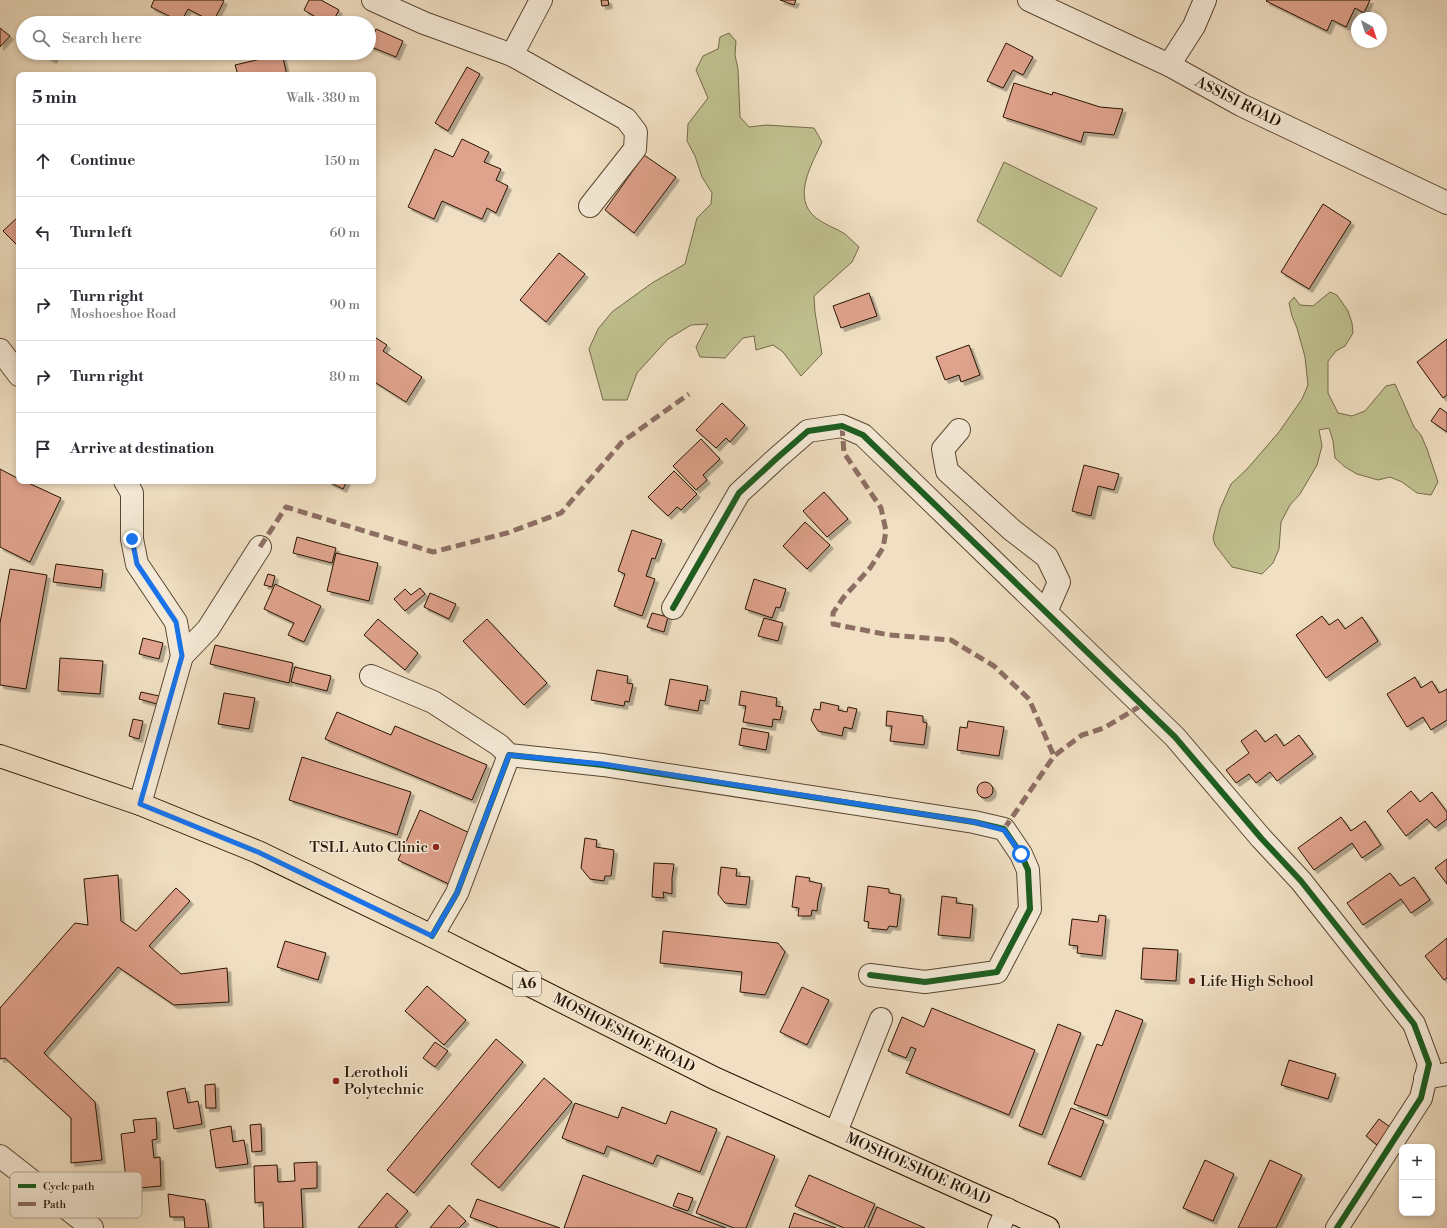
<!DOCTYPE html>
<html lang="en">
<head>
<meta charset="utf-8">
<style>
  body { margin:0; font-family:"Libre Bodoni",serif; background:#f7f7f7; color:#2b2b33 }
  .controls { position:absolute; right:12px; bottom:12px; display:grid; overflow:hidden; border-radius:8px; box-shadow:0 2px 6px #0003 }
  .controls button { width:36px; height:36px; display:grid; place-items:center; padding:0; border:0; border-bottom:1px solid #e1e1e2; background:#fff; color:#2b2b33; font:20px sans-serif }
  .compass { position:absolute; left:1351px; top:12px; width:36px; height:36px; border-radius:50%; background:#fff; box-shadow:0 2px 6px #0003; rotate:141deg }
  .stop { position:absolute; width:12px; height:12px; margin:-9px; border:3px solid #1a73e8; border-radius:50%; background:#fff }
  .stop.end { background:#1a73e8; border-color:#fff; box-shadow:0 1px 4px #0008 }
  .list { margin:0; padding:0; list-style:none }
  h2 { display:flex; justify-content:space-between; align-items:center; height:52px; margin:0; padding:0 16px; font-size:17px }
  h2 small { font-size:13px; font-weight:400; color:#7c7c81 }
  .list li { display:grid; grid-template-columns:26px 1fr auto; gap:12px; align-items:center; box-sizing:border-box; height:72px; padding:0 16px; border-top:1px solid #e1e1e2 }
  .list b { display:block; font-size:15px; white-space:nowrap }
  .list p { margin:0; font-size:13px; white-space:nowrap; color:#7c7c81 }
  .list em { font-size:13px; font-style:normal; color:#7c7c81 }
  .icon { flex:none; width:22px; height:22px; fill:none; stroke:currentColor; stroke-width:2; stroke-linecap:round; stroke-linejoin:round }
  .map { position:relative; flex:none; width:1447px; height:1228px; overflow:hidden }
  .search { position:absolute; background:#fff; box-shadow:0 2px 6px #0003; left:16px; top:16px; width:360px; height:44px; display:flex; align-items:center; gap:10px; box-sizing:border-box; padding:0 14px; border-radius:22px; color:#7c7c81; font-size:15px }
  .panel { position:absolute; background:#fff; box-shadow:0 2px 6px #0003; left:16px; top:72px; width:360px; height:412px; border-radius:8px }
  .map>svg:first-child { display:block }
  .green { fill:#c0c08f; stroke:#746a48 }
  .building { fill:#dfa28c; stroke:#281400; filter:url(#shadow) }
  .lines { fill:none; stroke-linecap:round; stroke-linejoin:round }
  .minor-casing { stroke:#5a4730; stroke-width:24 }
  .major-casing { stroke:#281400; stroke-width:24 }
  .minor { stroke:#f5ead7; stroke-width:22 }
  .major { stroke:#f0dfc2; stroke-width:22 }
  .quiet { stroke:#8d6e63; stroke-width:5; stroke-dasharray:10 5; stroke-linecap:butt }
  .cycleway-casing { stroke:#f5ead7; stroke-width:8 }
  .cycleway { stroke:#1b5e20; stroke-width:6 }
  .route { stroke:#1a73e8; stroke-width:5 }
  .poi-dot { fill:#8f2418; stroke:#f5ead7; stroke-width:1.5 }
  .labels { text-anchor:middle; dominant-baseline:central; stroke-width:3; stroke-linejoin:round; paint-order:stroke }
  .shield { fill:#f5ead7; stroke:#665440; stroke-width:1 }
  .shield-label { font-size:14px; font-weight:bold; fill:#281400 }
  .street-label { font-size:15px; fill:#281400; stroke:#f5ead7 }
  .poi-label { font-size:15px; fill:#281400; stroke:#f5ead7; text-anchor:start }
  .key { fill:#f5ead7; stroke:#b8aa96; stroke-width:1 }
  .key-label { font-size:11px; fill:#281400 }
</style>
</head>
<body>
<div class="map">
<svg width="1447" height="1228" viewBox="0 0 1447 1228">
  <defs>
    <filter id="shadow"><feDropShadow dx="3.5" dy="3.5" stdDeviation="0" flood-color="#0004"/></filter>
  </defs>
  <rect width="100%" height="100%" fill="#f0dfc2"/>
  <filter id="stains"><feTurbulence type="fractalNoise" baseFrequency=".005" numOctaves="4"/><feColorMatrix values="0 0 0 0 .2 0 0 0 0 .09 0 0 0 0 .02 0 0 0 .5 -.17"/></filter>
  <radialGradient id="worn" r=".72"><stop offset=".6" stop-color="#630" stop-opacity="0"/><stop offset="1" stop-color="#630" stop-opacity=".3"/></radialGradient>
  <g class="green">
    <path d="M 729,33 L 736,41 L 735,55 L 738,69 L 740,117 L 749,127 L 766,125 L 814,128 L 822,142 C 812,164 791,198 816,218 C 825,225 836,228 845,234 C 850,238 854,243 859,247 L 852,262 L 814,296 L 815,312 L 822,354 L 801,376 L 783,352 L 773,345 L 756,350 L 754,336 L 743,338 L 725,358 L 700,357 L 696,347 L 708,324 L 691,325 L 668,339 L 637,373 L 627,400 L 603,400 L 589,349 L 598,329 L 612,312 L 652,283 L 685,264 L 697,218 L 711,204 L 712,193 L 702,177 L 695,156 L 687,141 L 688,124 L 708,98 L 696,70 L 703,56 L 718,49 L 720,37 Z"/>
    <path d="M 1004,162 L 1097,208 L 1061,277 L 977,221 Z"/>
    <path d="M 1330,292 L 1337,295 L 1348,311 L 1352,323 L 1353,333 L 1345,346 L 1336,351 L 1328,361 L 1328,393 L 1338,413 L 1352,416 L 1365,411 L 1386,386 L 1395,384 L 1414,427 L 1421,435 L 1427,449 L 1438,482 L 1431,495 L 1417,493 L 1402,482 L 1390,477 L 1378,480 L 1357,474 L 1345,467 L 1335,458 L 1333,441 L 1329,428 L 1319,430 L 1322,446 L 1317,465 L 1300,494 L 1290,505 L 1281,522 L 1279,549 L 1273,563 L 1262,574 L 1232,567 L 1215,545 L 1213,538 L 1220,509 L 1231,484 L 1247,469 L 1279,432 L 1302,399 L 1308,385 L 1305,357 L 1297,328 L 1292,316 L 1289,303 L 1294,297 L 1300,305 L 1313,306 Z"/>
  </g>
  <g class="building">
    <path d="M 154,0 L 222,0 L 224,1 L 213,22 L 188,9 L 181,22 L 151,7 Z"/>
    <path d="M 309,0 L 321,0 L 339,10 L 332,23 L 326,23 L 304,10 Z"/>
    <path d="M 601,0 L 608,0 L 609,5 L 602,6 Z"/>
    <path d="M 780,0 L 796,0 L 794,5 Z"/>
    <path d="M 1267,0 L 1370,0 L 1364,13 L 1355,8 L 1346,27 L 1332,20 L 1327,31 L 1266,1 Z"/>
    <path d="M 0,28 L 10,36 L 0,47 Z"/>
    <path d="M 376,29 L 403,41 L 396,57 L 369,46 Z"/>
    <path d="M 1006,43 L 1033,57 L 1023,75 L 1013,70 L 1003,88 L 987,81 Z"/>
    <path d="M 41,53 L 57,53 L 53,60 Z"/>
    <path d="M 282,54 L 287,75 L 238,75 L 235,65 Z"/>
    <path d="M 467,67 L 480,74 L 448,131 L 435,123 Z"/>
    <path d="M 1014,83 L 1052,95 L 1053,92 L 1100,107 L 1123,109 L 1114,135 L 1084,132 L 1081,142 L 1003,117 Z"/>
    <path d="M 462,139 L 489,152 L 484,162 L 501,169 L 496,180 L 508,186 L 496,213 L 487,208 L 482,219 L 442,201 L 434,219 L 408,207 L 435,149 L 453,157 Z"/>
    <path d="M 644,155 L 676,177 L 634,233 L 605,210 Z"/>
    <path d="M 1323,204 L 1351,222 L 1309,289 L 1281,272 Z"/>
    <path d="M 19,216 L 19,247 L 3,231 Z"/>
    <path d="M 559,253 L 585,274 L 546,322 L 520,300 Z"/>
    <path d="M 869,293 L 877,316 L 841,328 L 833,306 Z"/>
    <path d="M 373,336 L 387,345 L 383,351 L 422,377 L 406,402 L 373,381 Z"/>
    <path d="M 1447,339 L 1447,395 L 1443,398 L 1417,362 Z"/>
    <path d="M 969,345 L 980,375 L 961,382 L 959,375 L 945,380 L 936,357 Z"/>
    <path d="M 722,403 L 745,425 L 730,442 L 726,438 L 716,448 L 696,430 Z"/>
    <path d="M 1440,408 L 1447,413 L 1447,432 L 1431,421 Z"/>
    <path d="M 701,439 L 720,459 L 703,475 L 707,480 L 696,490 L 673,466 Z"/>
    <path d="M 1084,465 L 1119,474 L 1114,490 L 1098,486 L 1091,516 L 1072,511 Z"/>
    <path d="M 0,469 L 19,479 L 19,481 L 24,481 L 61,498 L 30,562 L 0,547 Z"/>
    <path d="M 674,471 L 697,494 L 681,510 L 677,507 L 668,516 L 648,497 Z"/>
    <path d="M 327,481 L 347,481 L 343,489 Z"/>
    <path d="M 824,492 L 848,519 L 827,537 L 803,511 Z"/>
    <path d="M 805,522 L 830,545 L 807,569 L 783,546 Z"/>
    <path d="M 632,530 L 662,540 L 655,559 L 652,558 L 646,576 L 655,579 L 642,616 L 614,606 L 625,574 L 618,571 Z"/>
    <path d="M 297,537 L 336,548 L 332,563 L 293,553 Z"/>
    <path d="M 336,553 L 378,563 L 369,601 L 327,591 Z"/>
    <path d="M 56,564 L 103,570 L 101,588 L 53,582 Z"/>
    <path d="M 10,569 L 47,575 L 26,689 L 0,685 L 0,623 Z"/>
    <path d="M 268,574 L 275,576 L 272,587 L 264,585 Z"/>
    <path d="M 754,579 L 786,589 L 780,608 L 776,607 L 772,618 L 745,609 Z"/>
    <path d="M 275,584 L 321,606 L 304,642 L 288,635 L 294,623 L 264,609 Z"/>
    <path d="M 420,588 L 425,594 L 405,611 L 394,599 L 405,589 L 411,595 Z"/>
    <path d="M 430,593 L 456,604 L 449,619 L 424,607 Z"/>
    <path d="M 652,613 L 668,617 L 664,632 L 647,627 Z"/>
    <path d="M 1322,616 L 1329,625 L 1338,619 L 1345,629 L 1362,617 L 1378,641 L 1326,678 L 1296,635 Z"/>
    <path d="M 764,618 L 783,623 L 778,641 L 758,636 Z"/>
    <path d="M 378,619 L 418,653 L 405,670 L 364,635 Z"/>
    <path d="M 487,619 L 547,683 L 524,705 L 463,641 Z"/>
    <path d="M 143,638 L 163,643 L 159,659 L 139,654 Z"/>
    <path d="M 215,645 L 293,663 L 289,683 L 210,664 Z"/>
    <path d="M 60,658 L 103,661 L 100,694 L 58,691 Z"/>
    <path d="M 295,667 L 331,676 L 327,691 L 291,682 Z"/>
    <path d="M 597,670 L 628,676 L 627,683 L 633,684 L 629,702 L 625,701 L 624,706 L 591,700 Z"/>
    <path d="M 1415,677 L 1421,688 L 1432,681 L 1439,693 L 1447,689 L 1447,720 L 1431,730 L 1423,717 L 1407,727 L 1387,694 Z"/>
    <path d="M 670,679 L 708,686 L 705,701 L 700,700 L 698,711 L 665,705 Z"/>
    <path d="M 741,691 L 777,698 L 776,706 L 783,707 L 780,720 L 773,719 L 772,727 L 743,722 L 746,706 L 739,705 Z"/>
    <path d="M 141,692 L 159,696 L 157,704 L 139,699 Z"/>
    <path d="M 224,693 L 255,698 L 249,729 L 218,724 Z"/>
    <path d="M 821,702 L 839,706 L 838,710 L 847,712 L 848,707 L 857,709 L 852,729 L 844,727 L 842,736 L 818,731 L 811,720 L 814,709 L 820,710 Z"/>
    <path d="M 887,711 L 923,716 L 923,722 L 927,723 L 924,745 L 890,741 L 892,726 L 886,726 Z"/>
    <path d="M 337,712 L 391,735 L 395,726 L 487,765 L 472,800 L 325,739 Z"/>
    <path d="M 133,719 L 143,721 L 139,739 L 129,736 Z"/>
    <path d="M 968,721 L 1004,727 L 999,756 L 957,750 L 960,727 L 967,728 Z"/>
    <path d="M 742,728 L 769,733 L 766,750 L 739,745 Z"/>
    <path d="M 1256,730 L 1265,742 L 1276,734 L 1284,746 L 1299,735 L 1313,754 L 1277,781 L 1270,772 L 1256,783 L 1249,774 L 1236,783 L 1226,770 L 1249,753 L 1241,741 Z"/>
    <path d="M 302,757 L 411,792 L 397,835 L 289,800 Z"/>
    <circle cx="985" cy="790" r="8"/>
    <path d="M 1411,791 L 1420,802 L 1432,792 L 1447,812 L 1447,819 L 1435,828 L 1427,819 L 1406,836 L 1387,811 Z"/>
    <path d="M 420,810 L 472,834 L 453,886 L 398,860 Z"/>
    <path d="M 1341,817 L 1351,831 L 1365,821 L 1381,845 L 1362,858 L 1352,843 L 1314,870 L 1298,848 Z"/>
    <path d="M 585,838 L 597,840 L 596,847 L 614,850 L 611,876 L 605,876 L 604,881 L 590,879 L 581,868 Z"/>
    <path d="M 1447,859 L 1447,884 L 1435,868 Z"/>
    <path d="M 654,863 L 674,864 L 672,878 L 672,894 L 663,892 L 664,898 L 652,897 Z"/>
    <path d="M 721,867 L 737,869 L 736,876 L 750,877 L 746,905 L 725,903 L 718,894 Z"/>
    <path d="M 1390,873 L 1400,886 L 1414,877 L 1430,900 L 1411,913 L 1401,899 L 1363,925 L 1347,903 Z"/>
    <path d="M 118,875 L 121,921 L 136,931 L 176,888 L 190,901 L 149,946 L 181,974 L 227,968 L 229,1002 L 174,1005 L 118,967 L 44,1053 L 95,1102 L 102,1160 L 71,1163 L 71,1118 L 5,1058 L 0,1059 L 0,1008 L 75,923 L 88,925 L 84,879 Z"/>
    <path d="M 796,876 L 810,878 L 809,881 L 822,884 L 818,901 L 817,911 L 812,910 L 811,916 L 798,916 L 799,908 L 792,907 Z"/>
    <path d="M 868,886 L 889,889 L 889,893 L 901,895 L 897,927 L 889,926 L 887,930 L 868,928 L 869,922 L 864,921 Z"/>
    <path d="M 942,896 L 957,898 L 956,903 L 973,905 L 970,938 L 938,935 Z"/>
    <path d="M 1099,915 L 1106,916 L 1102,956 L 1077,953 L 1078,946 L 1069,945 L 1072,919 L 1098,922 Z"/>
    <path d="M 663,931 L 778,943 L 785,952 L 765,995 L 740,992 L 742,972 L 660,963 Z"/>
    <path d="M 1447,938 L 1447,978 L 1444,980 L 1425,956 Z"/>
    <path d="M 285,941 L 326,953 L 318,980 L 277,967 Z"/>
    <path d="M 1143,948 L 1178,950 L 1176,981 L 1141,979 Z"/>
    <path d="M 427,986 L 466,1020 L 444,1045 L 405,1011 Z"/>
    <path d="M 802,987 L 829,1000 L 807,1045 L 780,1032 Z"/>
    <path d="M 932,1008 L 1035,1050 L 1009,1115 L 906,1073 L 916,1049 L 911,1047 L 906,1058 L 888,1051 L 902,1017 L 924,1027 Z"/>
    <path d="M 1116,1010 L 1143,1020 L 1107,1116 L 1074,1104 L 1097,1044 L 1102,1046 Z"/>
    <path d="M 1058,1024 L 1081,1033 L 1042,1135 L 1019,1126 Z"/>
    <path d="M 496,1039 L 523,1062 L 414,1193 L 387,1170 Z"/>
    <path d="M 435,1042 L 448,1051 L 435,1067 L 423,1058 Z"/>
    <path d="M 1289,1060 L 1336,1074 L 1328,1099 L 1281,1085 Z"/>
    <path d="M 544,1078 L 572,1102 L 499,1188 L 471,1164 Z"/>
    <path d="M 215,1084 L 216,1108 L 206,1108 L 205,1085 Z"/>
    <path d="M 185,1088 L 188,1103 L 198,1101 L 202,1124 L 174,1129 L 167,1092 Z"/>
    <path d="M 575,1103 L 618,1118 L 622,1107 L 666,1124 L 671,1111 L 717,1129 L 700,1172 L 657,1155 L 653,1164 L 607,1146 L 604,1154 L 562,1138 Z"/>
    <path d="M 1071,1108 L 1104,1121 L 1081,1177 L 1048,1164 Z"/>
    <path d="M 156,1118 L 157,1139 L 152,1140 L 154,1158 L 160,1157 L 161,1186 L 127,1189 L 121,1134 L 135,1132 L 133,1120 Z"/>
    <path d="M 1379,1119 L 1390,1127 L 1377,1145 L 1366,1136 Z"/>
    <path d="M 261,1124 L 262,1151 L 252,1152 L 250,1125 Z"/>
    <path d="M 231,1126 L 233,1142 L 244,1140 L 248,1164 L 216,1168 L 210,1130 Z"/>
    <path d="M 727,1136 L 775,1156 L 746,1228 L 734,1228 L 696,1213 Z"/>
    <path d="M 1205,1160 L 1234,1174 L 1213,1221 L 1183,1208 Z"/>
    <path d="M 1270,1160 L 1302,1175 L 1276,1228 L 1238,1228 Z"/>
    <path d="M 317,1162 L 317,1188 L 301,1189 L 303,1228 L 264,1228 L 263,1202 L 255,1203 L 254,1166 L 277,1165 L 278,1182 L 295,1181 L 294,1163 Z"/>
    <path d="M 583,1175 L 726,1228 L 564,1228 Z"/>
    <path d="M 809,1175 L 875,1204 L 864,1228 L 844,1228 L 795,1206 Z"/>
    <path d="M 387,1193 L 408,1211 L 395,1226 L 398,1228 L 358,1228 Z"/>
    <path d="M 678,1193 L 693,1198 L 688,1211 L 673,1206 Z"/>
    <path d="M 168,1194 L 205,1200 L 209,1228 L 185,1228 L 184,1217 L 170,1217 Z"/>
    <path d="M 477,1199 L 560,1228 L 497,1228 L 497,1227 L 470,1217 Z"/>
    <path d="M 449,1205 L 466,1221 L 459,1228 L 430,1228 Z"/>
    <path d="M 877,1207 L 925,1228 L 868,1228 Z"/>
    <path d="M 794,1213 L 836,1228 L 789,1228 Z"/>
  </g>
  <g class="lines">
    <defs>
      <g id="minor">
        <path d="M 373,0 L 424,23 L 512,55 L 626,119 L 636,132 L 635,149 L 590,206"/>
        <path d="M 1029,0 L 1169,65 L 1241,105 L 1447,203"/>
        <path d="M 512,55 L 541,0"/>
        <path d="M 1169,65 L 1194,26 L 1205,0"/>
        <path d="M 0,350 L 19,375"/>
        <path d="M 959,430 L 943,449 L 947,471 L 1012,530 L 1047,557 L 1059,582 L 1046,612"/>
        <path d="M 125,481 L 132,493 L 132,539 L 137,564 L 176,622 L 182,656 L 140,804"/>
        <path d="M 673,608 L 739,493 L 777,458 L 808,431 L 842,426 L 863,435 L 1175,737 L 1261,838 L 1301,881 L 1414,1024 L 1429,1064 L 1421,1098 L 1337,1228"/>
        <path d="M 182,656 L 208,629 L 260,547"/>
        <path d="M 371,676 L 433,702 L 499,745 L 509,755 L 603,765 L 974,822 L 1004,829 L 1021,854 L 1028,870 L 1030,909 L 997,972 L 925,982 L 870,975"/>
        <path d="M 432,936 L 457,893 L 509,755"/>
        <path d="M 1425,1078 L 1447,1074"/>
        <path d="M 836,1132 L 881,1019"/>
        <path d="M 0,1156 L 92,1228"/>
        <path d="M 999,1228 L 1007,1209"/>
      </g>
      <path id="major" d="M 0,756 L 140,804 L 258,852 L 432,936 L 714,1078 L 1048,1228"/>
    </defs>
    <use href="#minor" class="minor-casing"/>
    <use href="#major" class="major-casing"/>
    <use href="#minor" class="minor"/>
    <use href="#major" class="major"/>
    <g class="quiet">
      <path d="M 842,426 L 844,453 L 881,508 L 886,531 L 883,548 L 870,568 L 843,598 L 833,613 L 833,624 L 889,635 L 951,640 L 994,666 L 1029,699 L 1054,756"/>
      <path d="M 260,547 L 286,507 L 433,552 L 507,533 L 561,513 L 622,442 L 689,394"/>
      <path d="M 1004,829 L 1054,756 L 1082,735 L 1104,728 L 1142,705"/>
    </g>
    <defs>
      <g id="cycleway">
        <path d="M 673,608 L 739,493 L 777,458 L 808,431 L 842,426 L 863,435 L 1175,737 L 1261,838 L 1301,881 L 1414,1024 L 1429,1064 L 1421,1098 L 1337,1228"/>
        <path d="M 432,936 L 457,893 L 509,755 L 603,765 L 974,822 L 1004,829 L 1021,854 L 1028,870 L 1030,909 L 997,972 L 925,982 L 870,975"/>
      </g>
    </defs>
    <use href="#cycleway" class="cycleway-casing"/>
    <use href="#cycleway" class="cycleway"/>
  </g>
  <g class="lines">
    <path class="route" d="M 132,539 L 137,564 L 176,622 L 182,656 L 140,804 L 258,852 L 432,936 L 457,893 L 509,755 L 603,764 L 974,822 L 1004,830 L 1021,854"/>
  </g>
  <g class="poi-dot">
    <circle cx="436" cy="847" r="4"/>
    <circle cx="1192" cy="981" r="4"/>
    <circle cx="336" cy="1081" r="4"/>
  </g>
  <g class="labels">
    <rect class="shield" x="513" y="972" width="28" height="24" rx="3"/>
    <g class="shield-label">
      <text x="527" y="984">A6</text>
    </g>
    <g class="street-label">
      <text transform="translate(1238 102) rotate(27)">ASSISI ROAD</text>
      <text transform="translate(624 1033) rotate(27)">MOSHOESHOE ROAD</text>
      <text transform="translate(918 1169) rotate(24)">MOSHOESHOE ROAD</text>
    </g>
    <g class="poi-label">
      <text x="428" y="847" text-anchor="end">TSLL Auto Clinic</text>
      <text x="1200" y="981">Life High School</text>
      <text x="344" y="1072">Lerotholi<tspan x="344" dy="17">Polytechnic</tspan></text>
    </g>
  </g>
  <rect x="10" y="1172" width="132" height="46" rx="6" class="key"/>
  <rect x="18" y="1184" width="18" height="4" fill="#1b5e20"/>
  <rect x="18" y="1202" width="18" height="4" fill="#8d6e63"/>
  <g class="key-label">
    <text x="43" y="1190">Cycle path</text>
    <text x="43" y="1208">Path</text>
  </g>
  <rect width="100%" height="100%" filter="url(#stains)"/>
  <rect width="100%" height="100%" fill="url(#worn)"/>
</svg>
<div class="controls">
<button>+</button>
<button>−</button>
</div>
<svg class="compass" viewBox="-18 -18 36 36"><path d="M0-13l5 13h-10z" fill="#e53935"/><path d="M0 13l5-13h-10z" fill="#7c7c81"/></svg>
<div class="stop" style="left:1021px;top:854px"></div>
<div class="stop end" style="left:132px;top:539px"></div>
<div class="search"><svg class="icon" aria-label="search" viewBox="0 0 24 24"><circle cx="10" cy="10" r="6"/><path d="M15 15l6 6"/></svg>Search here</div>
<section class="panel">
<h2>5 min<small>Walk · 380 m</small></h2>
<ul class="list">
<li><svg class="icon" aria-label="ahead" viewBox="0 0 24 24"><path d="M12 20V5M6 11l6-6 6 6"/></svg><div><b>Continue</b></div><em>150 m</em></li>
<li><svg class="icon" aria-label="left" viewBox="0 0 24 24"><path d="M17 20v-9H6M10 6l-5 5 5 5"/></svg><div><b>Turn left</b></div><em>60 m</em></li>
<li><svg class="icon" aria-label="right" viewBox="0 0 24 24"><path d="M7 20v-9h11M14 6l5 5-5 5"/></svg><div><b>Turn right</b><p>Moshoeshoe Road</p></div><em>90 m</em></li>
<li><svg class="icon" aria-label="right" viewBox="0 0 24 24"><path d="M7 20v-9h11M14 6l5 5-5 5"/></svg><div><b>Turn right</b></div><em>80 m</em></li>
<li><svg class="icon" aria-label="arrive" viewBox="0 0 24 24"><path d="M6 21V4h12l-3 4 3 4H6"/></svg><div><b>Arrive at destination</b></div></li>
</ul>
</section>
</div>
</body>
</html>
